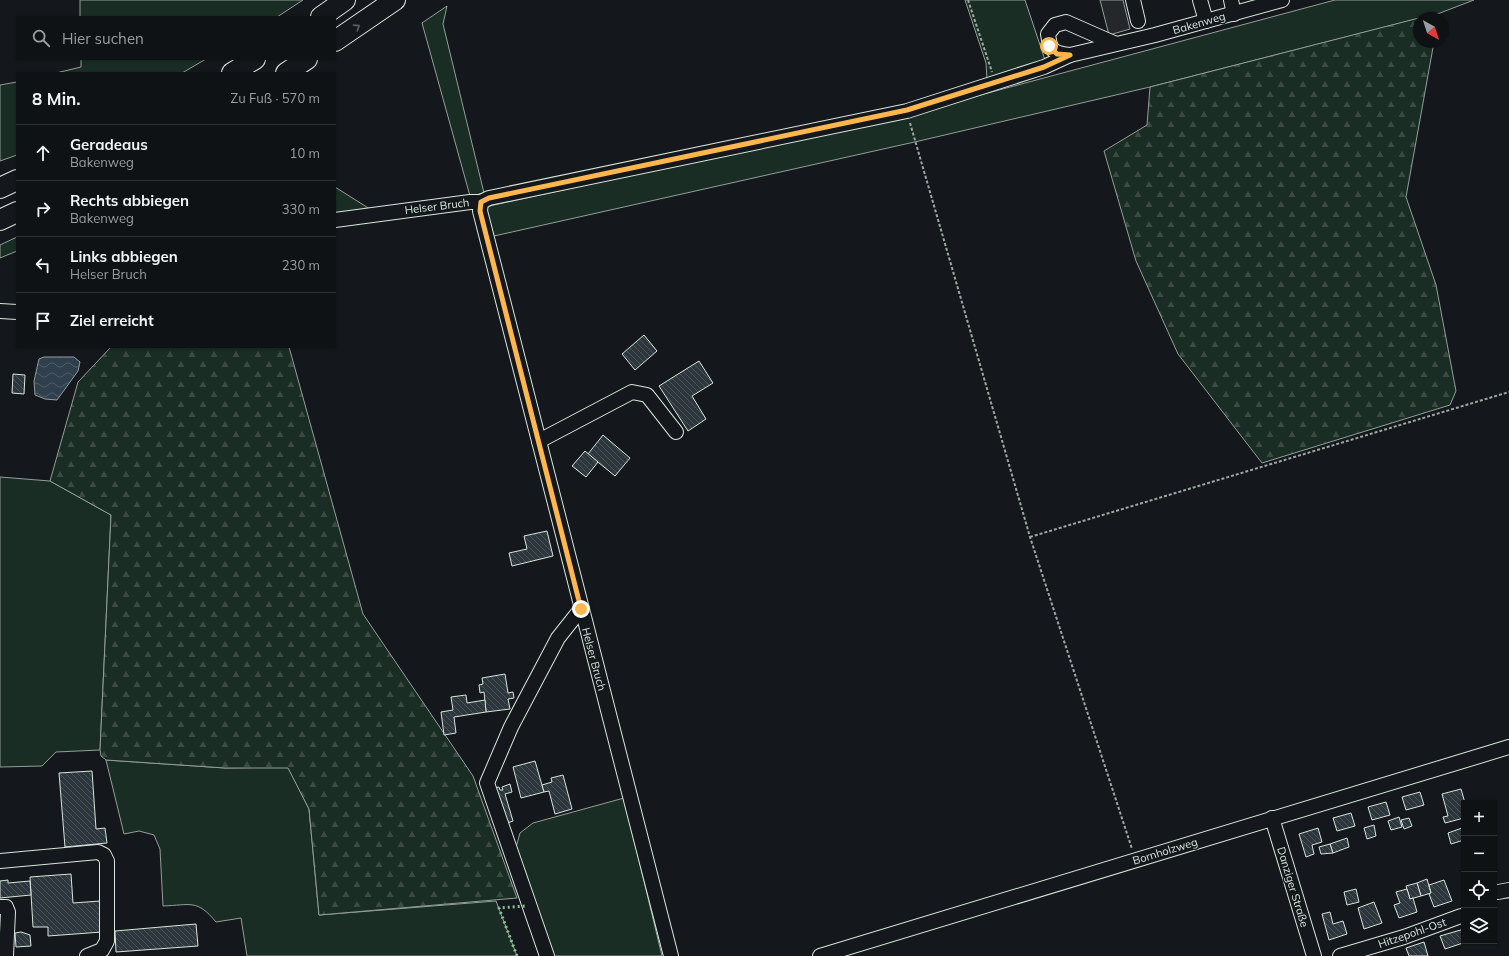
<!DOCTYPE html>
<html lang="de">
<head>
<meta charset="utf-8">
<style>
  body { margin:0; font-family:Mulish,sans-serif; background:#1d2022; color:#f1f3f6 }
  .controls { position:absolute; right:12px; bottom:12px; display:grid; overflow:hidden; border-radius:0px; box-shadow:0 1px 3px #0004 }
  .controls button { width:36px; height:36px; display:grid; place-items:center; padding:0; border:0; border-bottom:1px solid #2f3234; background:#0f1215; color:#f1f3f6; font:20px sans-serif }
  .compass { position:absolute; left:1413px; top:12px; width:36px; height:36px; border-radius:50%; background:#0f1215; box-shadow:0 1px 3px #0004; rotate:141deg }
  .stop { position:absolute; width:12px; height:12px; margin:-9px; border:3px solid #ffb74d; border-radius:50%; background:#fff }
  .stop.end { background:#ffb74d; border-color:#fff; box-shadow:0 1px 4px #0008 }
  .list { margin:0; padding:0; list-style:none }
  h2 { display:flex; justify-content:space-between; align-items:center; height:52px; margin:0; padding:0 16px; font-size:17px }
  h2 small { font-size:13px; font-weight:400; color:#9b9ea0 }
  .list li { display:grid; grid-template-columns:26px 1fr auto; gap:12px; align-items:center; box-sizing:border-box; height:56px; padding:0 16px; border-top:1px solid #2f3234 }
  .list b { display:block; font-size:15px; white-space:nowrap }
  .list p { margin:0; font-size:13px; white-space:nowrap; color:#9b9ea0 }
  .list em { font-size:13px; font-style:normal; color:#9b9ea0 }
  .icon { flex:none; width:22px; height:22px; fill:none; stroke:currentColor; stroke-width:2; stroke-linecap:round; stroke-linejoin:round }
  .map { position:relative; flex:none; width:1509px; height:956px; overflow:hidden }
  .search { position:absolute; background:#0f1215; box-shadow:0 1px 3px #0004; left:16px; top:16px; width:320px; height:44px; display:flex; align-items:center; gap:10px; box-sizing:border-box; padding:0 14px; border-radius:0px; color:#9b9ea0; font-size:15px }
  .panel { position:absolute; background:#0f1215; box-shadow:0 1px 3px #0004; left:16px; top:72px; width:320px; height:276px; border-radius:0px }
  .map>svg:first-child { display:block }
  .grass { fill:#1a2d24; stroke:#939e99 }
  .forest { fill:url(#forest-firs); stroke:#939e99 }
  .parking { fill:#24282b; stroke:#939e99 }
  .water { fill:url(#water-waves); stroke:#939e99 }
  .building { fill:url(#building-back-hatch); stroke:#d8e6dc }
  .lines { fill:none; stroke-linecap:round; stroke-linejoin:round }
  .minor-casing { stroke:#d8e6dc; stroke-width:16 }
  .highway-casing { stroke:#d8e6dc; stroke-width:22 }
  .path { stroke:#9da8a2; stroke-width:2; stroke-dasharray:3 2; stroke-linecap:butt }
  .minor { stroke:#14181c; stroke-width:14 }
  .highway { stroke:#14181c; stroke-width:20 }
  .hedge { stroke:#8ac095; stroke-width:3; stroke-dasharray:2 3; stroke-linecap:butt }
  .oneway { stroke:#59605f }
  .route { stroke:#ffb74d; stroke-width:5 }
  .labels { text-anchor:middle; dominant-baseline:central; stroke-width:3; stroke-linejoin:round; paint-order:stroke }
  .street-label { font-size:11px; fill:#d8e6dc; stroke:#14181c }
</style>
</head>
<body>
<div class="map">
<svg width="1509" height="956" viewBox="0 0 1509 956">
  <defs>
    <pattern id="forest-firs" width="22" height="20" patternUnits="userSpaceOnUse"><rect width="22" height="20" fill="#1a2d24"/><path d="M5 1l3.5 6h-7zM16 11l3.5 6h-7z" fill="#3b4b43"/></pattern>
    <pattern id="water-waves" width="16" height="10" patternUnits="userSpaceOnUse"><rect width="16" height="10" fill="#2f3f4d"/><path d="M0 5q4-4 8 0t8 0" fill="none" stroke="#4c5b66"/></pattern>
    <pattern id="building-back-hatch" width="6" height="6" patternUnits="userSpaceOnUse"><rect width="6" height="6" fill="#2c363c"/><path d="M-1 5l2 2M0 0l6 6M5-1l2 2" fill="none" stroke="#4a5358"/></pattern>
  </defs>
  <rect width="100%" height="100%" fill="#14181c"/>
  <g class="grass">
    <path d="M 80,0 L 303,0 L 277,17 L 80,17 Z"/>
    <path d="M 965,0 L 1025,0 L 1045,60 L 987,80 L 986,63 Z"/>
    <path d="M 1335,0 L 1474,0 L 1440,13 L 1150,87 L 919,141 L 494,236 L 485,207 L 902,116 Z"/>
    <path d="M 447,6 L 443,24 L 484,193 L 470,196 L 422,23 Z"/>
    <path d="M 81,59 L 206,59 L 182,73 L 56,73 L 81,67 Z"/>
    <path d="M 17,82 L 17,155 L 0,161 L 0,85 Z"/>
    <path d="M 335,187 L 373,211 L 335,217 Z"/>
    <path d="M 17,237 L 17,251 L 0,258 L 0,245 Z"/>
    <path d="M 0,477 L 50,481 L 111,515 L 100,750 L 56,752 L 42,766 L 0,767 Z"/>
    <path d="M 106,760 L 225,768 L 288,767 L 309,809 L 319,915 L 496,901 L 517,956 L 247,956 L 241,918 L 216,922 C 197,899 191,905 163,906 L 160,849 L 154,835 L 139,831 L 124,834 Z"/>
    <path d="M 624,798 L 662,956 L 553,956 L 515,851 L 520,833 L 533,823 Z"/>
  </g>
  <g class="forest">
    <path d="M 1419,18 L 1419,42 L 1434,42 L 1406,197 L 1436,285 L 1456,391 L 1450,405 L 1262,463 L 1178,354 L 1136,261 L 1104,151 L 1147,125 L 1150,87 Z"/>
    <path d="M 111,347 L 289,347 L 363,614 L 473,776 L 517,898 L 319,915 L 309,809 L 288,768 L 225,768 L 106,760 L 101,756 L 100,750 L 111,515 L 50,481 L 78,382 Z"/>
  </g>
  <path class="parking" d="M 1100,0 L 1123,0 L 1130,29 L 1109,35 Z"/>
  <path class="water" d="M 44,357 L 74,357 L 80,362 L 78,371 L 57,400 L 45,399 L 35,395 L 34,381 L 39,359 Z"/>
  <g class="building">
    <path d="M 644,335 L 657,351 L 635,370 L 622,354 Z"/>
    <path d="M 699,361 L 713,383 L 692,396 L 706,419 L 688,431 L 659,386 Z"/>
    <path d="M 13,374 L 25,375 L 24,394 L 12,393 Z"/>
    <path d="M 603,435 L 630,458 L 615,476 L 588,454 Z"/>
    <path d="M 585,451 L 598,462 L 586,477 L 572,466 Z"/>
    <path d="M 547,531 L 553,556 L 512,566 L 509,553 L 527,549 L 524,536 Z"/>
    <path d="M 505,674 L 508,693 L 513,692 L 514,698 L 508,699 L 510,709 L 486,712 L 484,692 L 480,693 L 479,685 L 483,684 L 482,678 Z"/>
    <path d="M 466,695 L 467,703 L 485,700 L 486,712 L 454,717 L 456,733 L 444,735 L 441,712 L 453,710 L 451,697 Z"/>
    <path d="M 535,761 L 544,792 L 521,798 L 513,767 Z"/>
    <path d="M 92,771 L 96,829 L 105,828 L 107,843 L 65,847 L 59,773 Z"/>
    <path d="M 563,775 L 572,809 L 555,814 L 549,791 L 544,792 L 542,785 L 552,782 L 551,778 Z"/>
    <path d="M 510,784 L 512,792 L 505,794 L 513,821 L 505,824 L 495,788 L 499,787 L 500,790 L 503,790 L 502,787 Z"/>
    <path d="M 1461,789 L 1465,803 L 1464,818 L 1445,823 L 1443,817 L 1448,816 L 1442,794 Z"/>
    <path d="M 1420,792 L 1424,805 L 1406,810 L 1402,797 Z"/>
    <path d="M 1386,802 L 1390,815 L 1372,820 L 1368,807 Z"/>
    <path d="M 1351,813 L 1355,826 L 1337,831 L 1333,818 Z"/>
    <path d="M 1399,817 L 1402,827 L 1391,830 L 1388,821 Z"/>
    <path d="M 1409,818 L 1412,826 L 1404,829 L 1401,820 Z"/>
    <path d="M 1374,825 L 1376,836 L 1367,839 L 1364,828 Z"/>
    <path d="M 1318,828 L 1322,842 L 1312,845 L 1314,854 L 1306,857 L 1299,834 Z"/>
    <path d="M 1462,828 L 1464,840 L 1451,844 L 1448,833 Z"/>
    <path d="M 1347,838 L 1349,847 L 1333,853 L 1330,844 Z"/>
    <path d="M 1330,844 L 1333,853 L 1321,854 L 1319,847 Z"/>
    <path d="M 71,874 L 73,903 L 100,901 L 102,932 L 48,936 L 48,927 L 33,927 L 30,877 Z"/>
    <path d="M 1427,879 L 1431,893 L 1421,896 L 1417,883 Z"/>
    <path d="M 8,880 L 8,883 L 30,881 L 31,895 L 0,898 L 0,881 Z"/>
    <path d="M 1444,880 L 1452,901 L 1434,907 L 1429,894 L 1431,893 L 1429,885 Z"/>
    <path d="M 1417,883 L 1421,896 L 1410,899 L 1406,886 Z"/>
    <path d="M 1356,889 L 1359,902 L 1347,905 L 1344,892 Z"/>
    <path d="M 1407,889 L 1410,899 L 1413,898 L 1417,912 L 1399,918 L 1394,905 L 1400,903 L 1396,892 Z"/>
    <path d="M 1374,902 L 1382,923 L 1364,929 L 1358,908 Z"/>
    <path d="M 1330,912 L 1333,924 L 1343,921 L 1347,934 L 1329,940 L 1322,914 Z"/>
    <path d="M 196,924 L 198,946 L 116,952 L 115,931 Z"/>
    <path d="M 1464,929 L 1463,943 L 1445,949 L 1440,936 Z"/>
    <path d="M 21,932 L 30,935 L 31,946 L 16,947 L 15,933 Z"/>
    <path d="M 1424,942 L 1428,956 L 1409,956 L 1406,948 Z"/>
  </g>
  <g class="lines">
    <defs>
      <g id="minor">
        <path d="M 1133,0 L 1138,21"/>
        <path d="M 1200,0 L 1206,21"/>
        <path d="M 1231,0 L 1234,14"/>
        <path d="M 1116,44 L 1066,22 L 1055,25 L 1048,34 C 1050,51 1053,53 1070,55 L 1155,35 L 1282,0"/>
        <path d="M 481,202 L 480,211 L 671,956"/>
        <path d="M 335,220 L 470,202 L 481,202 L 489,198 L 907,111 L 1044,67 L 1070,55"/>
        <path d="M 0,311 L 17,312"/>
        <path d="M 539,441 L 632,392 L 647,395 L 676,432"/>
        <path d="M 1272,818 L 1314,956"/>
        <path d="M 0,861 L 98,852 L 104,855 L 107,861 L 107,941 L 102,950 L 87,956"/>
        <path d="M 1498,892 L 1509,890"/>
        <path d="M 0,907 L 6,907 L 8,912 L 6,956"/>
        <path d="M 547,956 L 487,783 L 511,727 L 558,638 L 581,609"/>
        <path d="M 820,956 L 1509,747"/>
        <path d="M 1340,956 L 1404,937 L 1461,916"/>
      </g>
      <g id="highway">
        <path d="M 321,17 L 345,0"/>
        <path d="M 335,41 L 395,0"/>
        <path d="M 232,73 L 255,59"/>
        <path d="M 286,73 L 307,59"/>
        <path d="M 0,188 L 17,180"/>
        <path d="M 0,220 L 17,212"/>
      </g>
    </defs>
    <use href="#minor" class="minor-casing"/>
    <use href="#highway" class="highway-casing"/>
    <g class="path">
      <path d="M 968,0 L 992,72"/>
      <path d="M 910,123 L 1030,537 L 1132,849"/>
      <path d="M 1030,537 L 1509,392"/>
    </g>
    <use href="#minor" class="minor"/>
    <use href="#highway" class="highway"/>
    <path class="hedge" d="M 517,956 L 499,908 L 525,906"/>
  </g>
  <defs><path id="oneway-chevron" d="M-2-3.5L2.5 0L-2 3.5" fill="none" stroke-width="1.6" stroke-linecap="round" stroke-linejoin="round"/></defs>
  <use class="oneway" href="#oneway-chevron" transform="translate(357 27) rotate(-33)"/>
  <g class="lines">
    <path class="route" d="M 581,609 L 480,211 L 481,202 L 489,198 L 907,110 L 1044,67 L 1070,55 L 1057,54 L 1049,46"/>
  </g>
  <g class="labels">
    <g class="street-label">
      <text transform="translate(1199 23) rotate(-16)">Bakenweg</text>
      <text transform="translate(437 206) rotate(-7)">Helser Bruch</text>
      <text transform="translate(594 659) rotate(75)">Helser Bruch</text>
      <text transform="translate(1165 851) rotate(-17)">Bornholzweg</text>
      <text transform="translate(1293 887) rotate(73)">Danziger Straße</text>
      <text transform="translate(1412 933) rotate(-19)">Hitzepohl-Ost</text>
    </g>
  </g>
</svg>
<div class="controls">
<button>+</button>
<button>−</button>
<button><svg class="icon" aria-label="locate" viewBox="0 0 24 24"><circle cx="12" cy="12" r="6"/><path d="M12 2v4M12 18v4M2 12h4M18 12h4"/></svg></button>
<button><svg class="icon" aria-label="layers" viewBox="0 0 24 24"><path d="M12 4l9 5-9 5-9-5zM3 14l9 5 9-5"/></svg></button>
</div>
<svg class="compass" viewBox="-18 -18 36 36"><path d="M0-13l5 13h-10z" fill="#e53935"/><path d="M0 13l5-13h-10z" fill="#9b9ea0"/></svg>
<div class="stop" style="left:1049px;top:46px"></div>
<div class="stop end" style="left:581px;top:609px"></div>
<div class="search"><svg class="icon" aria-label="search" viewBox="0 0 24 24"><circle cx="10" cy="10" r="6"/><path d="M15 15l6 6"/></svg>Hier suchen</div>
<section class="panel">
<h2>8 Min.<small>Zu Fuß · 570 m</small></h2>
<ul class="list">
<li><svg class="icon" aria-label="ahead" viewBox="0 0 24 24"><path d="M12 20V5M6 11l6-6 6 6"/></svg><div><b>Geradeaus</b><p>Bakenweg</p></div><em>10 m</em></li>
<li><svg class="icon" aria-label="right" viewBox="0 0 24 24"><path d="M7 20v-9h11M14 6l5 5-5 5"/></svg><div><b>Rechts abbiegen</b><p>Bakenweg</p></div><em>330 m</em></li>
<li><svg class="icon" aria-label="left" viewBox="0 0 24 24"><path d="M17 20v-9H6M10 6l-5 5 5 5"/></svg><div><b>Links abbiegen</b><p>Helser Bruch</p></div><em>230 m</em></li>
<li><svg class="icon" aria-label="arrive" viewBox="0 0 24 24"><path d="M6 21V4h12l-3 4 3 4H6"/></svg><div><b>Ziel erreicht</b></div></li>
</ul>
</section>
</div>
</body>
</html>
